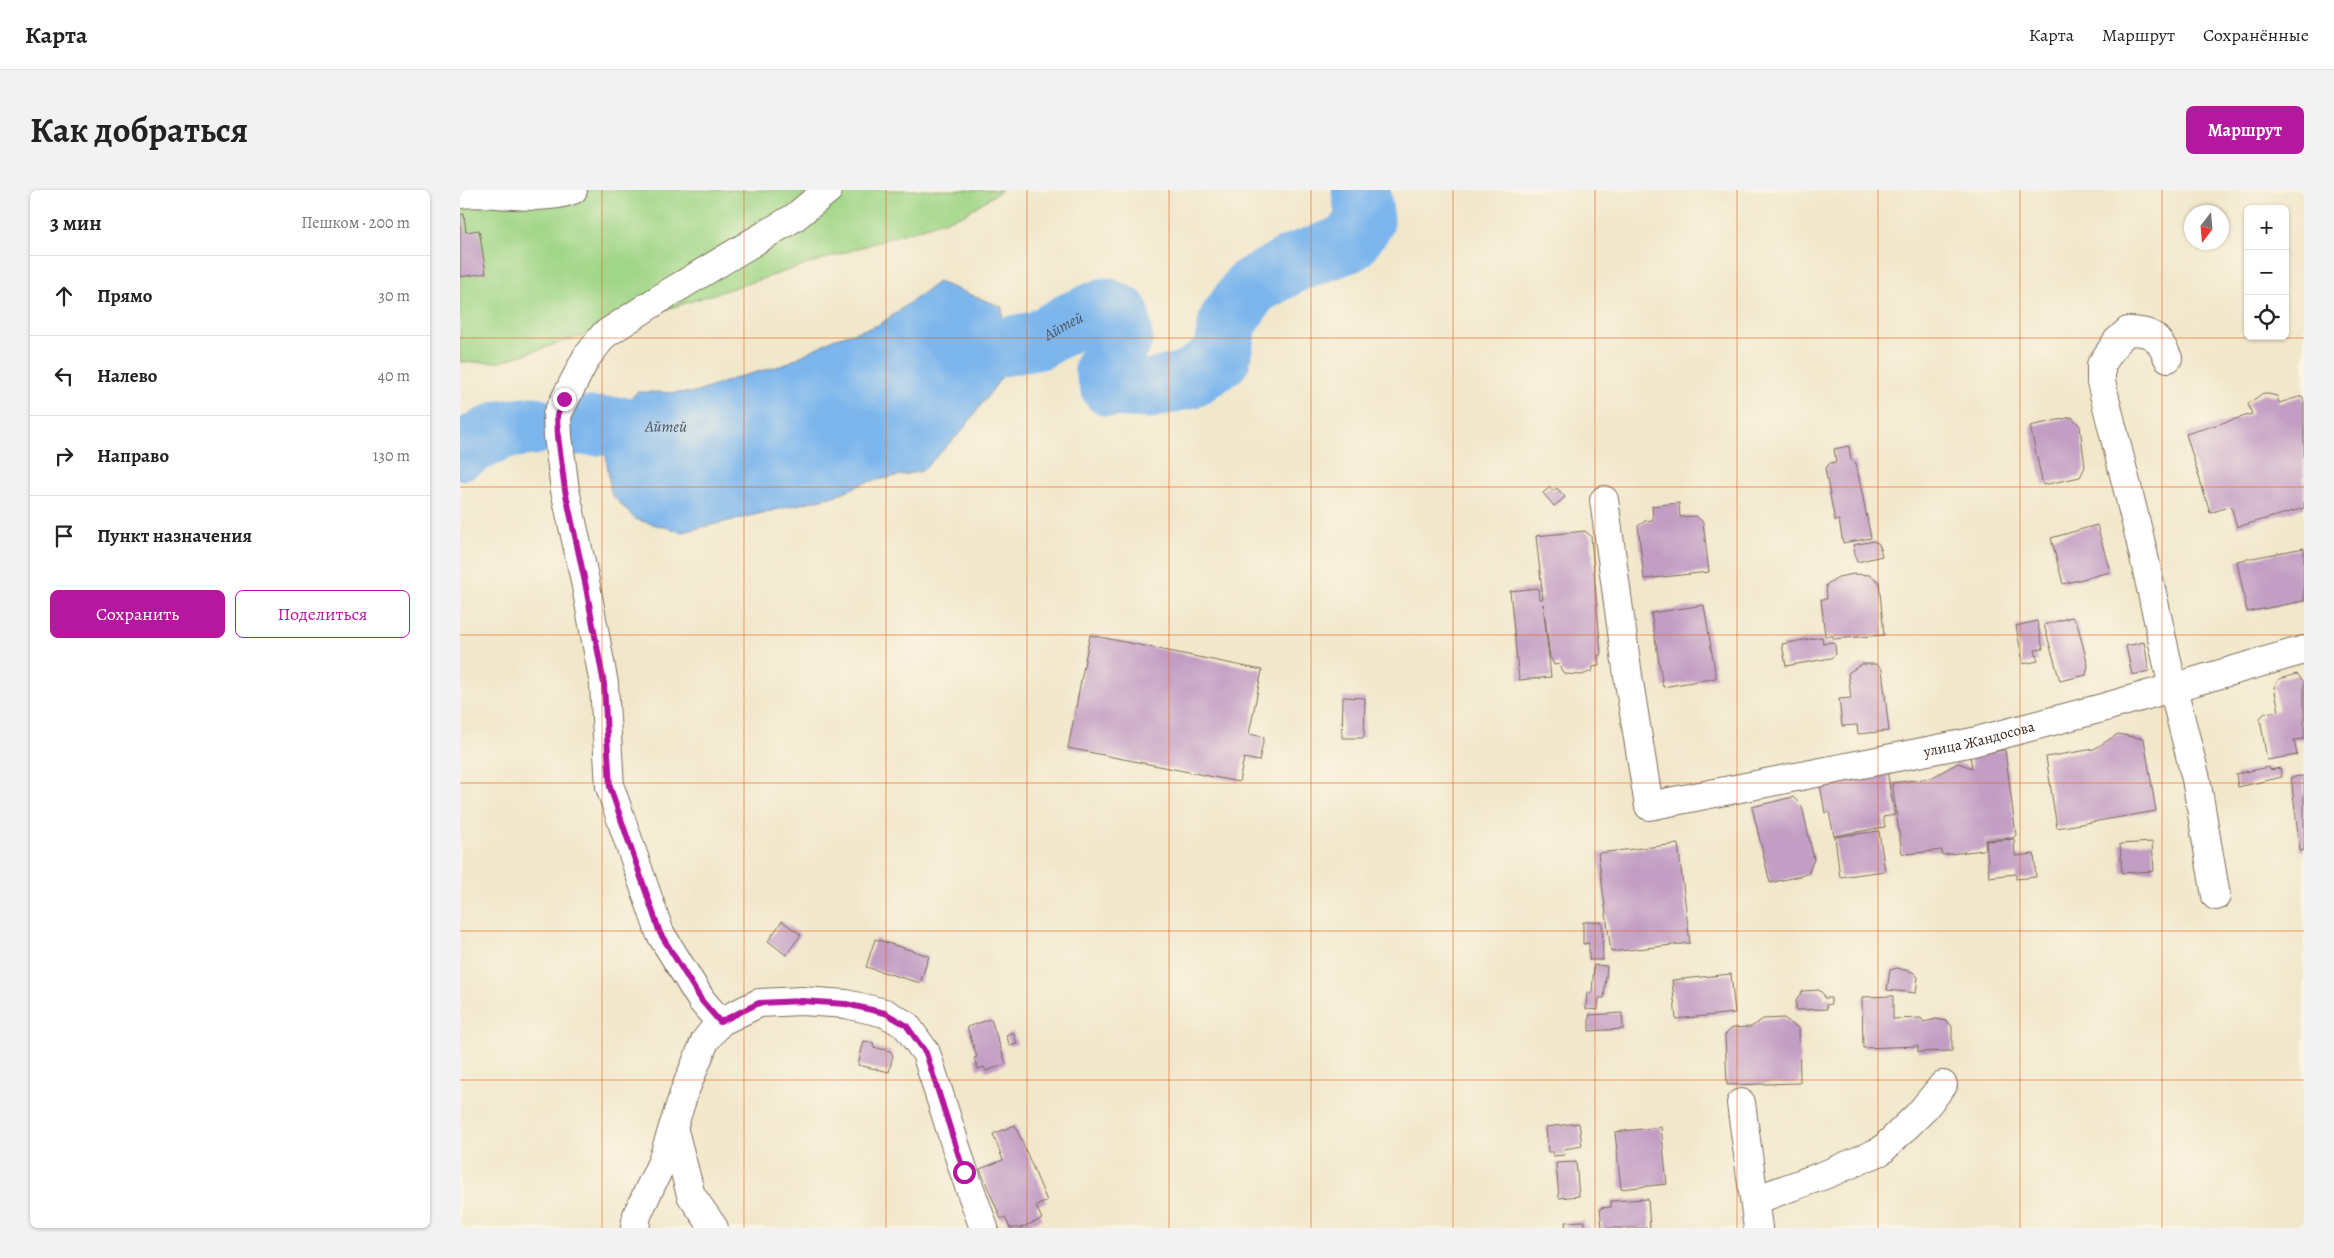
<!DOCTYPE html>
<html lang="ru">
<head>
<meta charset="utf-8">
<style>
  body { margin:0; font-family:Alegreya,serif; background:#f2f2f2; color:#222 }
  .controls { position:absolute; right:15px; top:15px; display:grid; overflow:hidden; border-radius:8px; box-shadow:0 1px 4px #0004 }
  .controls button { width:45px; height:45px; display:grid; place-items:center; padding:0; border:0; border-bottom:1px solid #e0e0e0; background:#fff; color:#222; font:25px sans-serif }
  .compass { position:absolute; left:1724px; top:15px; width:45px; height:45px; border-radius:50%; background:#fff; box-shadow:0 1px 4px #0004; rotate:196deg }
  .stop { position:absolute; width:15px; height:15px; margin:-11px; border:4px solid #b5179e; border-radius:50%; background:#fff }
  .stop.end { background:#b5179e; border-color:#fff; box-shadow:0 1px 5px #0008 }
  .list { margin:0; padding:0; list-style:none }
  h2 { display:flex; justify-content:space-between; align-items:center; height:65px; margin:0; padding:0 20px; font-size:21px }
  h2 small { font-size:16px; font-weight:400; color:#767676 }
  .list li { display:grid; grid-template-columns:32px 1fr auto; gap:15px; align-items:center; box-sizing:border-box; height:80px; padding:0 20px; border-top:1px solid #e0e0e0 }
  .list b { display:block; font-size:19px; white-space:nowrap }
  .list em { font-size:16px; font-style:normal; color:#767676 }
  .actions { display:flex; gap:10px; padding:15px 20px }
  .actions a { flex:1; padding:11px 0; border:1px solid #b5179e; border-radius:8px; text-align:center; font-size:18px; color:#b5179e }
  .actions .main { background:#b5179e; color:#fff }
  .icon { flex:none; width:28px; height:28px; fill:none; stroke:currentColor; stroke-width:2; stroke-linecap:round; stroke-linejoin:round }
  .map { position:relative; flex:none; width:1844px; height:1038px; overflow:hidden; border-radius:8px }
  header { display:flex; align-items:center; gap:30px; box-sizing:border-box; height:70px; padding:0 25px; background:#fff; border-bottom:1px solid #e0e0e0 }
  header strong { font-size:24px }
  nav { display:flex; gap:28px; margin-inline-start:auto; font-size:18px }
  .intro { display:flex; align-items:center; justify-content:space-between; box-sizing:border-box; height:120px; padding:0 30px }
  h1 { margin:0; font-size:35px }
  .button { padding:12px 22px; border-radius:8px; background:#b5179e; color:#fff; font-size:18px; font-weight:700 }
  main { display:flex; gap:30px; padding:0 30px }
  aside { flex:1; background:#fff; border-radius:8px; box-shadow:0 1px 4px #0004 }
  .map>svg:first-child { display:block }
  .green { fill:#a0d687; stroke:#6e8052 }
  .water { fill:#7cb6ed; stroke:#5c7086 }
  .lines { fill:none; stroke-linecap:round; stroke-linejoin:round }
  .river { stroke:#7cb6ed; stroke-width:59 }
  .building { fill:#c29dc4 }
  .minor-casing { stroke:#7b6c5b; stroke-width:30 }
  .minor { stroke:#fff; stroke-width:28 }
  .route { stroke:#b5179e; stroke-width:6 }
  .grid { fill:none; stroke:#df570d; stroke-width:1; stroke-opacity:0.55 }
  .labels { text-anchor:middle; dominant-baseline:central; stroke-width:4; stroke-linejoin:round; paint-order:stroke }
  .street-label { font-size:15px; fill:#3b2a1e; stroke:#fcf5e5 }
  .water-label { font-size:16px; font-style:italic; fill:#4e545c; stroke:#fcf5e5 }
</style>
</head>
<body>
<header>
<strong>Карта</strong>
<nav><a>Карта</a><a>Маршрут</a><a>Сохранённые</a></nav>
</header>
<div class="intro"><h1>Как добраться</h1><a class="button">Маршрут</a></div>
<main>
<aside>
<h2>3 мин<small>Пешком · 200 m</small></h2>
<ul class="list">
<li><svg class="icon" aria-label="ahead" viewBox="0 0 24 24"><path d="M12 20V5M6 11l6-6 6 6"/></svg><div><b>Прямо</b></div><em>30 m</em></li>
<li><svg class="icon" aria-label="left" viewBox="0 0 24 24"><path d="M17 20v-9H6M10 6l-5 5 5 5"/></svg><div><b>Налево</b></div><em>40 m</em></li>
<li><svg class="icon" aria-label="right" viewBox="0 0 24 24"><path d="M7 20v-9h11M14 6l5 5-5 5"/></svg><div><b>Направо</b></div><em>130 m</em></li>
<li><svg class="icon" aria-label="arrive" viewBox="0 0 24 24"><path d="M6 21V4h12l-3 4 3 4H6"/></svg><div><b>Пункт назначения</b></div></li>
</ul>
<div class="actions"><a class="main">Сохранить</a><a>Поделиться</a></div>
</aside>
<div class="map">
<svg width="1844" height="1038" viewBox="0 0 1844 1038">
  <rect width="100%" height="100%" fill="#fcf5e5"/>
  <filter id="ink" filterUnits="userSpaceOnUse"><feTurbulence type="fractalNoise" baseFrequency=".02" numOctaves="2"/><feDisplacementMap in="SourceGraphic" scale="10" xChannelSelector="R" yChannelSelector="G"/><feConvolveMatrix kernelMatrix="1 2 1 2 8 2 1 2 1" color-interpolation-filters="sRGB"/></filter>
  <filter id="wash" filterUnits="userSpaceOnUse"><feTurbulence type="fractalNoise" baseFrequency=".0096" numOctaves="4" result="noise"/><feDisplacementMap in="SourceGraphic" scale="20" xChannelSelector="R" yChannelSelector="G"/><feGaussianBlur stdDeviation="1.12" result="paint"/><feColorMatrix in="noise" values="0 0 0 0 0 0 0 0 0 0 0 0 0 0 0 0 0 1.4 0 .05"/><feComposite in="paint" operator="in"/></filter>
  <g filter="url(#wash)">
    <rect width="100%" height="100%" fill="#f1e7cb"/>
    <path class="green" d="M 0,0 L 542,0 L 503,25 L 40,172 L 0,172 Z"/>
    <path class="water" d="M 478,92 L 542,117 L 544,184 L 501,242 L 462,281 L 407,292 L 374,306 L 222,342 L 175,329 L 151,304 L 146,265 L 160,220 L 177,202 L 235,203 L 278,187 L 324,175 L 373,149 L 419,135 Z"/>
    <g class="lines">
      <g class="river">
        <path id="s1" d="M 469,187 L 507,164 L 579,150 L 610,132 L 645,117 L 660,124 L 663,148 L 644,178 L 650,197 L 690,199 L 730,189 L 761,168 L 768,131 L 791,97 L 834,73 L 889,53 L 905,31 L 901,0"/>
        <path id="s2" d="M 120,236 L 236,237"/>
        <path d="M 0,261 L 40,240 L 73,236"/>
      </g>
    </g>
    <g id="blocks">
      <g class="building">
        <path d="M 4,24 L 6,42 L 19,40 L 26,83 L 0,87 L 0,25 Z"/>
        <path d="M 1803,203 L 1817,206 L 1819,213 L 1842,206 L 1844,212 L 1844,318 L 1777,337 L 1771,316 L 1750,323 L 1726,244 L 1792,224 L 1788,214 Z"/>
        <path d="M 1612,227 L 1620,236 L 1625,277 L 1620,287 L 1583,295 L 1570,236 Z"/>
        <path d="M 1389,256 L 1391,270 L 1396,273 L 1411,348 L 1383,353 L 1379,330 L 1375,331 L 1365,279 L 1370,273 L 1376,272 L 1374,259 Z"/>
        <path d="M 1090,297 L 1093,301 L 1097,298 L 1105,307 L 1094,316 L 1083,303 Z"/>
        <path d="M 1219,313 L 1220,327 L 1236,326 L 1243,332 L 1249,382 L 1184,389 L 1178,336 L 1185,331 L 1193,330 L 1192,316 Z"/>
        <path d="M 1637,335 L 1650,382 L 1603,394 L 1591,348 Z"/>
        <path d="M 1125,341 L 1131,346 L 1141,465 L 1138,465 L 1139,476 L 1133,477 L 1132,481 L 1122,485 L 1105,484 L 1101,480 L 1099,474 L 1094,475 L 1090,467 L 1083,414 L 1091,487 L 1059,490 L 1050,401 L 1078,398 L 1079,409 L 1083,409 L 1076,346 Z"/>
        <path d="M 1414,351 L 1419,354 L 1422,366 L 1397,372 L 1393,355 Z"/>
        <path d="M 1844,358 L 1844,411 L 1787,422 L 1777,371 Z"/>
        <path d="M 1394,384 L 1410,385 L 1419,392 L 1424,445 L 1374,449 L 1373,446 L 1365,446 L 1361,409 L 1367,409 L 1366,395 L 1378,387 Z"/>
        <path d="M 1244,415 L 1256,488 L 1203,497 L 1191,423 Z"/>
        <path d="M 1612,427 L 1617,433 L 1628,475 L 1626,485 L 1600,491 L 1584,435 Z"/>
        <path d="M 1577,431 L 1583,459 L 1575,460 L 1578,471 L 1563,474 L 1556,436 Z"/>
        <path d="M 630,445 L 802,480 L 789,544 L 804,547 L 799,571 L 784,568 L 779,592 L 608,558 Z"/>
        <path d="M 1362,447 L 1363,454 L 1372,452 L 1375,455 L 1376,464 L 1371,468 L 1326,476 L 1322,454 Z"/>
        <path d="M 1684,452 L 1689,481 L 1672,485 L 1666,456 Z"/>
        <path d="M 1402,474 L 1416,474 L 1422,479 L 1429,541 L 1398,544 L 1397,535 L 1382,536 L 1379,509 L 1391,508 L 1388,483 Z"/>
        <path d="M 1837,484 L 1844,492 L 1844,549 L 1834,550 L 1837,565 L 1807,570 L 1800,528 L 1805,523 L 1819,521 L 1814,497 L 1819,489 Z"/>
        <path d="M 883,507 L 905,508 L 904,548 L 882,548 Z"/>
        <path d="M 1658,544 L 1684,549 L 1696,621 L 1597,638 L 1586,567 L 1634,559 Z"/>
        <path d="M 1545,560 L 1556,645 L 1553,648 L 1525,650 L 1526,658 L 1523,660 L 1482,665 L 1482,660 L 1447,664 L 1442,663 L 1432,593 L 1471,588 L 1498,573 L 1512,578 L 1510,565 Z"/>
        <path d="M 1809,577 L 1810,580 L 1820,578 L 1822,587 L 1778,597 L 1776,584 Z"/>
        <path d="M 1427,581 L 1435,625 L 1423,627 L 1425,637 L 1374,646 L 1369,622 L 1365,623 L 1360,594 Z"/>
        <path d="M 1844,586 L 1844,660 L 1840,661 L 1831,587 Z"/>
        <path d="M 1333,607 L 1342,616 L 1354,669 L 1348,684 L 1310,693 L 1292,617 Z"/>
        <path d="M 1419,641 L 1425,681 L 1380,687 L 1375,647 Z"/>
        <path d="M 1554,649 L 1555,666 L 1574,664 L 1576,687 L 1556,689 L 1556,684 L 1529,687 L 1526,651 Z"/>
        <path d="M 1692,652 L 1694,681 L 1662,683 L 1660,654 Z"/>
        <path d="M 1218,654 L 1230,753 L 1151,762 L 1138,663 Z"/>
        <path d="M 322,731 L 341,745 L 326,765 L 308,751 Z"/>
        <path d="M 1123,732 L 1142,732 L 1143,770 L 1129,770 L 1129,753 L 1123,754 Z"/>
        <path d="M 415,749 L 469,766 L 460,793 L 406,777 Z"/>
        <path d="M 1134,775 L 1147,776 L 1144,808 L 1139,808 L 1138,820 L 1126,819 L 1127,803 L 1132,803 Z"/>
        <path d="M 1437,778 L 1453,782 L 1458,787 L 1456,803 L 1427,800 L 1430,780 Z"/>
        <path d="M 1271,784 L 1275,823 L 1216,829 L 1212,790 Z"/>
        <path d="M 1359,800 L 1364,805 L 1364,808 L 1371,808 L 1371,814 L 1366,815 L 1367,819 L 1336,820 L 1336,811 L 1342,801 Z"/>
        <path d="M 1433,806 L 1433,829 L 1461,828 L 1464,832 L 1476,829 L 1487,831 L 1492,836 L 1492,861 L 1458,862 L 1458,856 L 1403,858 L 1402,807 Z"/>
        <path d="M 1162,823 L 1163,839 L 1129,841 L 1129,825 Z"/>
        <path d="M 1324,828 L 1339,839 L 1340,893 L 1267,895 L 1265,845 L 1272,838 L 1291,837 L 1303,829 Z"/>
        <path d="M 531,829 L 546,874 L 526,881 L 524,877 L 518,879 L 514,868 L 517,867 L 507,837 Z"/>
        <path d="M 553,842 L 557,854 L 550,856 L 546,845 Z"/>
        <path d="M 404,851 L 414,853 L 413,857 L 430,861 L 433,865 L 429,882 L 398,875 Z"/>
        <path d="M 1119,933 L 1122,956 L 1104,959 L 1105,965 L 1093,966 L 1093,962 L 1088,962 L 1086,937 Z"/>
        <path d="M 555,935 L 587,1011 L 576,1016 L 582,1029 L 560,1038 L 550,1038 L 545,1027 L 541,1029 L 520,979 L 543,970 L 533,944 Z"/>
        <path d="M 1201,937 L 1207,994 L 1161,999 L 1155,942 Z"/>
        <path d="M 1116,972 L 1119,1006 L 1099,1008 L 1096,973 Z"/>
        <path d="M 1188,1009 L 1190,1038 L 1142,1038 L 1140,1018 L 1151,1017 L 1151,1011 Z"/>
        <path d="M 1124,1031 L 1124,1036 L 1128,1036 L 1128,1038 L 1106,1038 L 1105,1032 Z"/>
      </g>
    </g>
  </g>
  <g filter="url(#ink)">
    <use href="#blocks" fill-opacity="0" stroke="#7b6c5b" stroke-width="1"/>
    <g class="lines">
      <defs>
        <g id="minor">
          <path d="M 0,4 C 36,0 78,13 113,0"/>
          <path d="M 1708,168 C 1698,146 1692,141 1668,141 L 1657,151 L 1641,175 L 1641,192 L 1680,349 L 1713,498 L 1736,589 L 1756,706"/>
          <path id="s3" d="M 1144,310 L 1168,486 L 1189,616 L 1513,552 L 1642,518 L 1844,460"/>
          <path d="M 260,832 L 242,811 L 200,743 L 150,597 L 144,494 L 125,391 L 105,300 L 98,246 L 97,225 L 126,168 L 144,145 L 207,104 L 335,27 L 368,0"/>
          <path d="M 1281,913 L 1298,1038"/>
          <path d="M 213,937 L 231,1005 L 254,1038"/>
          <path d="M 1295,1010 L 1367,984 L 1421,961 L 1460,923 L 1483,895"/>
          <path d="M 175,1038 L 177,1025 L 202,972 L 225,900 L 245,851 L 260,832 L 299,813 L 342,811 L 386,814 L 425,823 L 446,835 L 466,863 L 504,982 L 524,1038"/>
        </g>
      </defs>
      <use href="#minor" class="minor-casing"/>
      <use href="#minor" class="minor"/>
    </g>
  </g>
  <g class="lines" filter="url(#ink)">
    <path class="route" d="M 104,209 L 97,225 L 98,246 L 105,300 L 125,392 L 144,494 L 150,597 L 200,743 L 242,811 L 260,832 L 299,813 L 342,811 L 386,814 L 425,823 L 446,835 L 466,863 L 504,982"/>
  </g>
  <path class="grid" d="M 142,0 L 142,1038M 284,0 L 284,1038M 426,0 L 426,1038M 567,0 L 567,1038M 709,0 L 709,1038M 851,0 L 851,1038M 993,0 L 993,1038M 1135,0 L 1135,1038M 1277,0 L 1277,1038M 1418,0 L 1418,1038M 1560,0 L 1560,1038M 1702,0 L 1702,1038M 0,148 L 1844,148M 0,297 L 1844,297M 0,445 L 1844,445M 0,593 L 1844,593M 0,741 L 1844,741M 0,890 L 1844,890"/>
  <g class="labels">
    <g class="street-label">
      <text stroke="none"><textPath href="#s3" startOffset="646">улица Жандосова</textPath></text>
    </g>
    <g class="water-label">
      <text stroke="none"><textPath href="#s1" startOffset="146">Айтей</textPath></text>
      <text stroke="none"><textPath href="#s2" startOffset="86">Айтей</textPath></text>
    </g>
  </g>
</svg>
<div class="controls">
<button>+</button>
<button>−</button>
<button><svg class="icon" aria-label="locate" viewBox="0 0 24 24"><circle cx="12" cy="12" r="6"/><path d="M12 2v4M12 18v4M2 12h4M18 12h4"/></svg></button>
</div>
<svg class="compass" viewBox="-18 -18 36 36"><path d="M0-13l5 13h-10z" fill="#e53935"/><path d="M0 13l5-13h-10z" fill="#767676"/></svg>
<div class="stop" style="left:504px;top:982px"></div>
<div class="stop end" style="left:104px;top:209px"></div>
</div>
</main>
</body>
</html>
